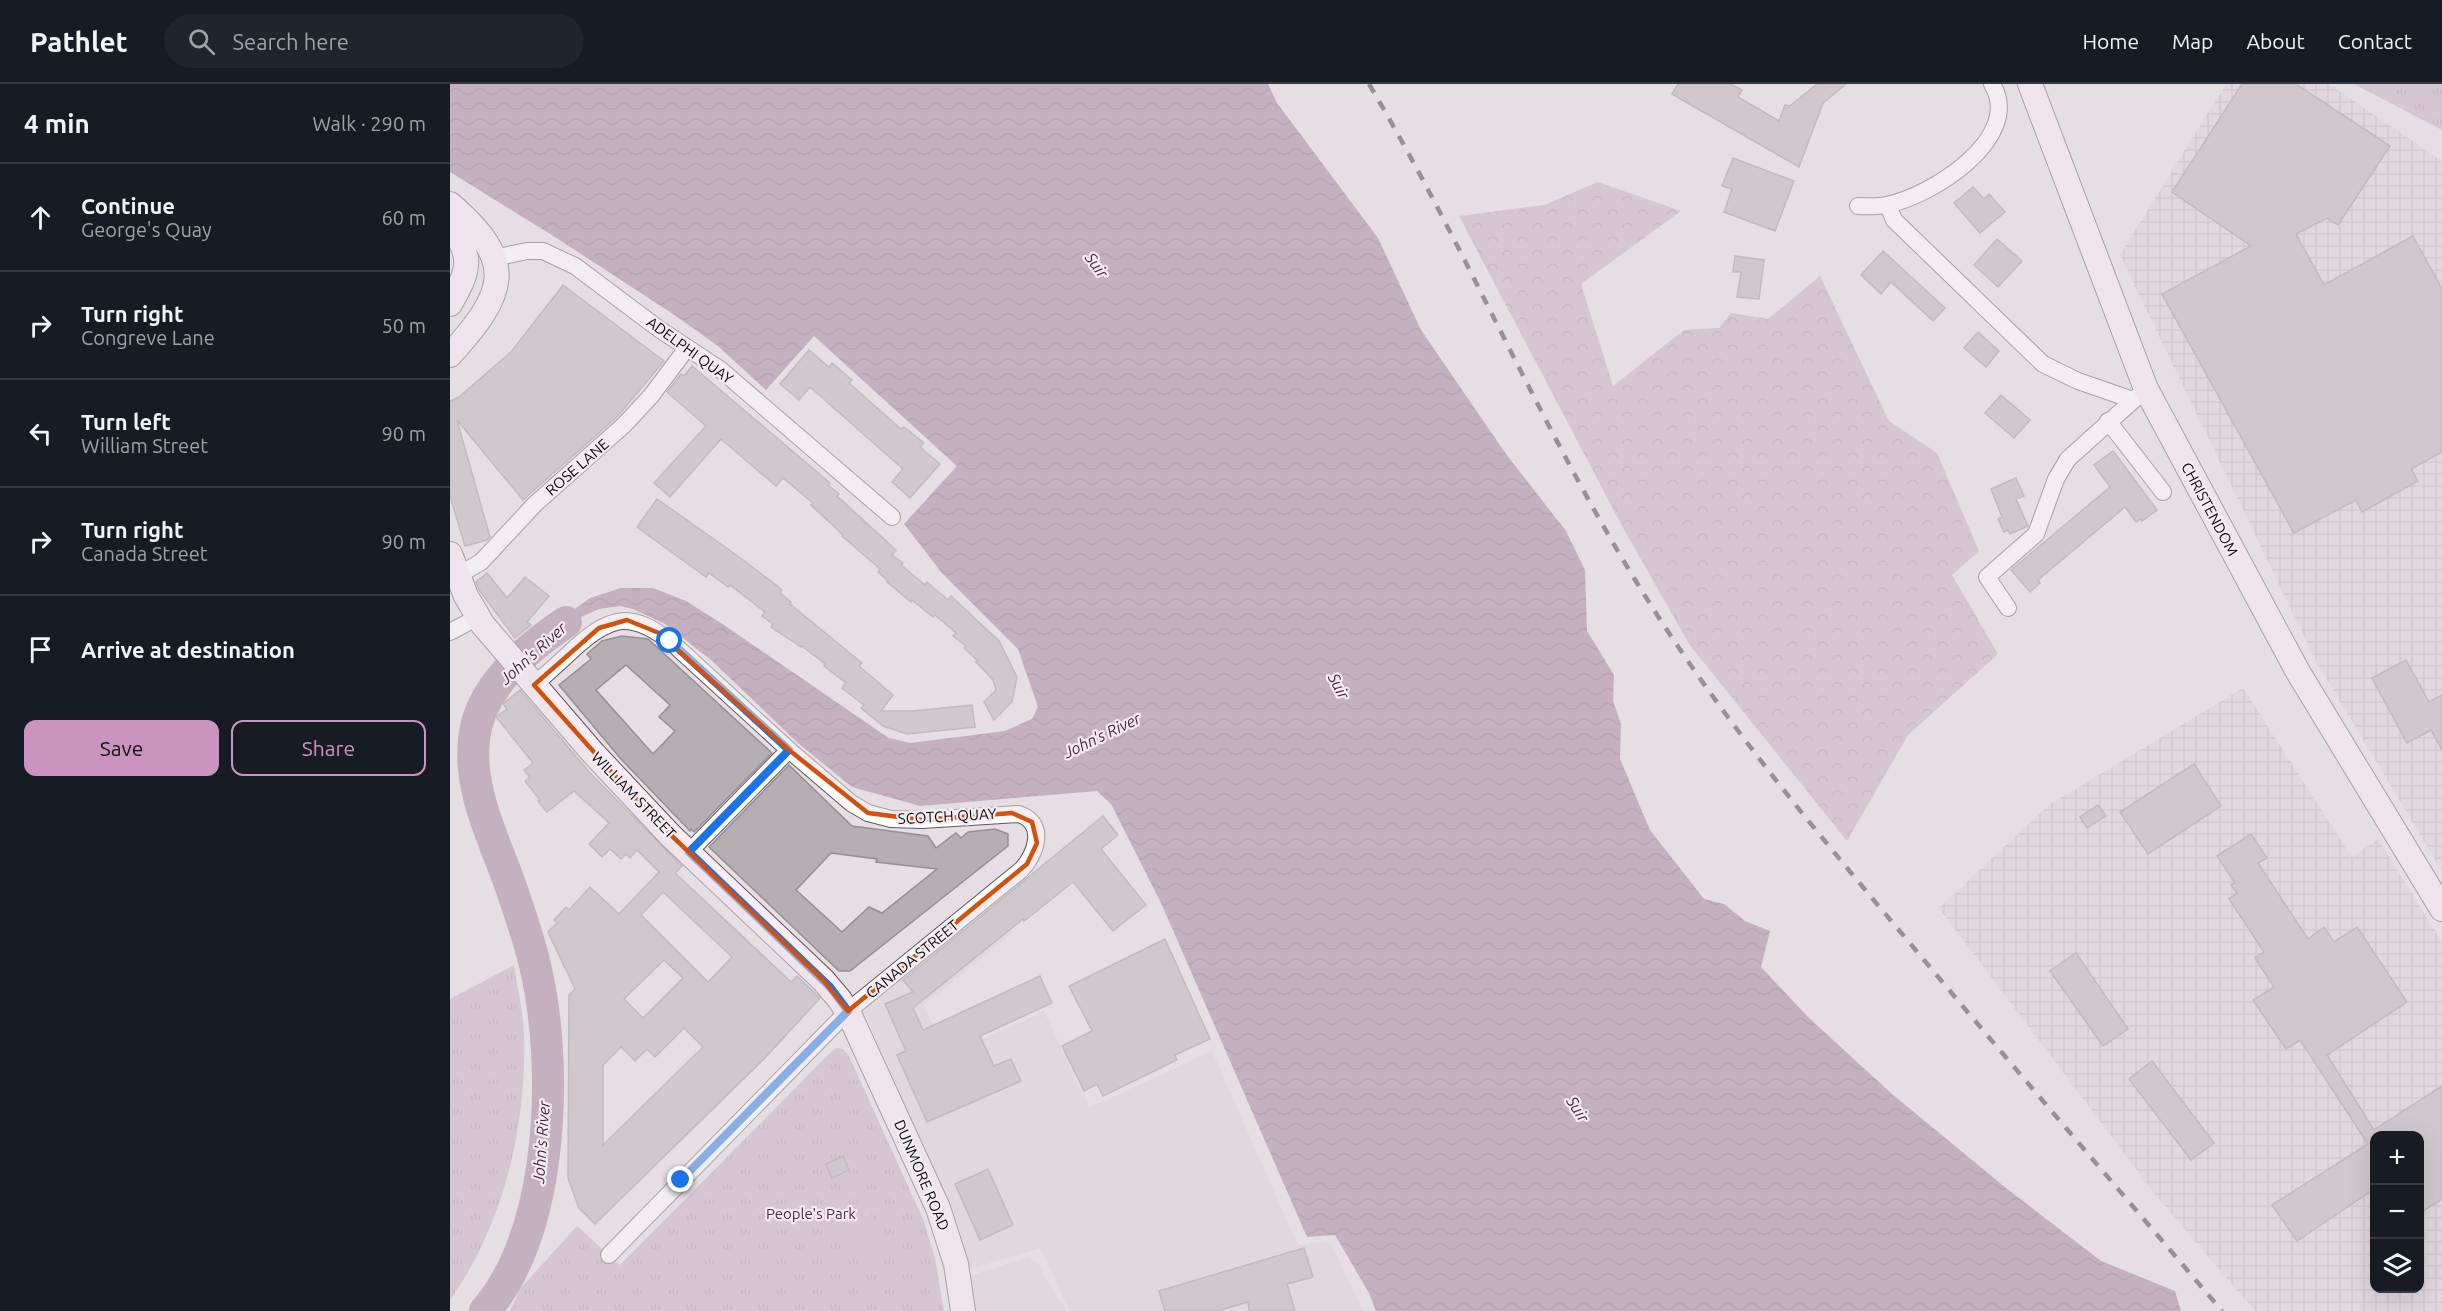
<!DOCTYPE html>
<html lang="en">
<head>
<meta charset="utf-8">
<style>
  body { margin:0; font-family:Ubuntu,sans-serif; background:#20242c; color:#f1f3f6 }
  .controls { position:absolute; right:18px; bottom:18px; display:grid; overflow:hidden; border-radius:12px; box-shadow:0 6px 24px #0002 }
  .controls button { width:54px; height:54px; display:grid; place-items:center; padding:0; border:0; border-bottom:2px solid #363941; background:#171b24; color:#f1f3f6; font:30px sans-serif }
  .stop { position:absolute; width:18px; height:18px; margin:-14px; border:4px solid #1a73e8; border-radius:50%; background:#fff }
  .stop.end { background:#1a73e8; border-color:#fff; box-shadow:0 2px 6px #0008 }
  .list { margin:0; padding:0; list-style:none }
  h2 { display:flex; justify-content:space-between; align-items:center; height:78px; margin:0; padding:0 24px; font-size:26px }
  h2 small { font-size:20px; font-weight:400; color:#9ea1a6 }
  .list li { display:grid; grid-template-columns:39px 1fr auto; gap:18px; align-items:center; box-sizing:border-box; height:108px; padding:0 24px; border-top:2px solid #363941 }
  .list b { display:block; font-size:22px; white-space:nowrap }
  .list p { margin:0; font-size:20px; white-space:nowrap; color:#9ea1a6 }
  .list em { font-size:20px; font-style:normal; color:#9ea1a6 }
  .actions { display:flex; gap:12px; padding:18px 24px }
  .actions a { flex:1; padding:14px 0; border:2px solid #c994bf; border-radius:12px; text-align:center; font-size:21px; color:#c994bf }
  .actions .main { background:#c994bf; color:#111 }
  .icon { flex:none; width:33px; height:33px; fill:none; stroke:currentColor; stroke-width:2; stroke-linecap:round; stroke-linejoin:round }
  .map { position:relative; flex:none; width:1992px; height:1227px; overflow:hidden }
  header { display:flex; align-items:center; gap:36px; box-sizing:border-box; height:84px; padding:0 30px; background:#171b24; border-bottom:2px solid #363941 }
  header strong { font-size:28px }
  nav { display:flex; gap:33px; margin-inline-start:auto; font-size:21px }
  .search { width:420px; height:54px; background:#20242c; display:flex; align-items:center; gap:15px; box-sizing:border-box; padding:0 21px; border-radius:33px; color:#9ea1a6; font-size:22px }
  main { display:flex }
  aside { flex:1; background:#171b24 }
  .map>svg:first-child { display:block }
  .built { fill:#dcced7 }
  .industrial { fill:url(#industrial-grid); fill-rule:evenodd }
  .grass { fill:url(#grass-tufts) }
  .forest { fill:url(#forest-crowns) }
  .pitch { fill:#c3a9ba }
  .water { fill:url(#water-waves) }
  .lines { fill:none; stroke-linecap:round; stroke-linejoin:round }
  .river { stroke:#9c7990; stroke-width:32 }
  .building { fill:#b5aeb2; stroke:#968f93; stroke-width:1.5; fill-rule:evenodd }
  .street-casing { stroke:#5c565a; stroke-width:18 }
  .secondary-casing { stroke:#5c565a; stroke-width:26 }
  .street { stroke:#fff; stroke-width:16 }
  .secondary { stroke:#fcecf6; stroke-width:24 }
  .rail { stroke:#363335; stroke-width:4.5; stroke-dasharray:10 10; stroke-linecap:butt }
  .route { stroke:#1a73e8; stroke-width:8 }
  .marked { fill:none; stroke:#d2510c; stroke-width:4.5; stroke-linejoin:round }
  .labels { text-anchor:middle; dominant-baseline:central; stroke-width:4.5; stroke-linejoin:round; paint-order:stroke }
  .street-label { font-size:15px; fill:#0e0c0d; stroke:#f3ecf0 }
  .park-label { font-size:15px; fill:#562648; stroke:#f3ecf0 }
  .water-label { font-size:16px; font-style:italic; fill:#4d1d3f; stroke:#f3ecf0 }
</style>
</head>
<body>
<header>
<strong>Pathlet</strong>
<div class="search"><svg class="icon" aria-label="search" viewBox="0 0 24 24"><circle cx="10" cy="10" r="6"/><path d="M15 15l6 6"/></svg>Search here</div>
<nav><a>Home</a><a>Map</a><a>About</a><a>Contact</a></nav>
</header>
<main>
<aside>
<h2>4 min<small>Walk · 290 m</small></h2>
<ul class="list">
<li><svg class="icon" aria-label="ahead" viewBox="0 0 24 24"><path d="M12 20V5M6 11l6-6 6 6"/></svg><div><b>Continue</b><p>George's Quay</p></div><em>60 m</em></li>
<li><svg class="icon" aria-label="right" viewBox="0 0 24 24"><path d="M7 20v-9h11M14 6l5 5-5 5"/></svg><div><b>Turn right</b><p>Congreve Lane</p></div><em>50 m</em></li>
<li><svg class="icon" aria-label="left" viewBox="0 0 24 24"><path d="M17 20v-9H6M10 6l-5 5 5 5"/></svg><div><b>Turn left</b><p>William Street</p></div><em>90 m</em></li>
<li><svg class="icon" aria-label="right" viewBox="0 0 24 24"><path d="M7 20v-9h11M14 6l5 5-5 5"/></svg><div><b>Turn right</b><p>Canada Street</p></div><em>90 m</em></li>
<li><svg class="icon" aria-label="arrive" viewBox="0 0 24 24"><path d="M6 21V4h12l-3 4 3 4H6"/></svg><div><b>Arrive at destination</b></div></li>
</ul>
<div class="actions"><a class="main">Save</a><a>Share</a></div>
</aside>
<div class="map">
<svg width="1992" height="1227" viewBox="0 0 1992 1227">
  <defs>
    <pattern id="industrial-grid" width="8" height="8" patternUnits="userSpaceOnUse" patternTransform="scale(1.5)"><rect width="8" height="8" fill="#dcced7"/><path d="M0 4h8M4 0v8" fill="none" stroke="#bcb0b7"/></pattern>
    <pattern id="grass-tufts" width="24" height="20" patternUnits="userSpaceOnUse" patternTransform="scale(1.5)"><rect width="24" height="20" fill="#c3a9ba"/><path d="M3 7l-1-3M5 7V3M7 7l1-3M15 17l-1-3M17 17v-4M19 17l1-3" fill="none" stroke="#a6909f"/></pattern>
    <pattern id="forest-crowns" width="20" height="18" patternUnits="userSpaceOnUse" patternTransform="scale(1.5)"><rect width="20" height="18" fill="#c3a9ba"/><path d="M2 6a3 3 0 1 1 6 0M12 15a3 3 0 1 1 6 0" fill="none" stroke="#a6909f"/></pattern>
    <pattern id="water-waves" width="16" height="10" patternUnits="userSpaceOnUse" patternTransform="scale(1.5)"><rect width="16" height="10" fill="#9c7990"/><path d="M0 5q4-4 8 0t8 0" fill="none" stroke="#7e6274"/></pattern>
  </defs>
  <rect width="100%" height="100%" fill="#e5dee3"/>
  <g class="built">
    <path d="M 540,820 L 563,848 L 474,921 L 497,971 L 594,927 L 639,1024 L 762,967 L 846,1157 L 851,1161 L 876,1158 L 882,1161 L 913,1227 L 619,1227 L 591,1164 L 516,1186 L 413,923 Z"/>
    <path d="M 578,1173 L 591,1182 L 593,1190 L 617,1227 L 523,1227 L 517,1193 Z"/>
  </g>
  <g class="industrial">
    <path d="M 1776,0 L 1879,0 L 1992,77 L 1992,787 L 1866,577 L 1670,171 Z"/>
    <path d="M 1793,604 L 1902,773 L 1928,755 L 1992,858 L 1992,1227 L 1805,1227 L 1708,1114 L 1489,824 L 1599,721 ZM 1924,1052 L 1970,1052 L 1970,1204 L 1924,1204 Z"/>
  </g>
  <g class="grass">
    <path d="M 1904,0 L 1992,0 L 1992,46 Z"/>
    <path d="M 64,881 C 67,903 73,927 74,949 C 77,1042 54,1140 0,1216 L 0,915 Z"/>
    <path d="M 387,964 L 393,965 L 399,972 L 473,1135 L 485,1174 L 494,1227 L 60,1227 L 70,1205 L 127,1142 L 170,1181 L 380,969 Z"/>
  </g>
  <path class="forest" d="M 1148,98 L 1231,127 L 1131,200 L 1163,302 L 1234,246 L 1269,244 L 1281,229 L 1318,235 L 1370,192 L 1439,337 L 1487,369 L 1529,467 L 1502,491 L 1548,570 L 1458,651 L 1397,757 L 1239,560 L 1172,442 L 1009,132 L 1094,121 Z"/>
  <path class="pitch" d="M 416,1118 L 434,1161 L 398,1176 L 380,1133 Z"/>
  <path class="water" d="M 0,0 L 818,0 L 827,19 L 928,154 L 971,246 L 1056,370 L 1116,447 L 1135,486 L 1137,547 L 1164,591 L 1163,617 L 1171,640 L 1170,675 L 1200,746 L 1254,815 L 1274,820 L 1295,837 L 1320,847 L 1311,883 L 1358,933 L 1442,1010 L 1556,1104 L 1651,1177 L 1725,1207 L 1731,1227 L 926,1227 L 919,1209 L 885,1151 L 857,1153 L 711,819 L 661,720 L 647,707 L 470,722 L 402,703 L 348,659 L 261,576 L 215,540 L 183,525 L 170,522 L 149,525 L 122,537 L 84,563 L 114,533 L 140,514 L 171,504 L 203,504 L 236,517 L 271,539 L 430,648 L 439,654 L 460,659 L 555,647 L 582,635 L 588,623 L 568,565 L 492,489 L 454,440 L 507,382 L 364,252 L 316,306 L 268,262 L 223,230 L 105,153 L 0,88 Z"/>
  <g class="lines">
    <path class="river" d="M 35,1227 C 99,1153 106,1010 92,918 C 87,881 76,847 64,812 C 48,762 18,711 24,655 C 29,604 76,565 116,538"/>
  </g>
  <g class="building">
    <path d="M 1228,0 L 1281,0 L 1292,6 L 1288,13 L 1329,37 L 1335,21 L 1340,22 L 1367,0 L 1396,0 L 1373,19 L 1349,83 L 1222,10 Z"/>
    <path d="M 1792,0 L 1846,0 L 1940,62 L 1888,141 L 1877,134 L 1846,150 L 1874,201 L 1963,152 L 1992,205 L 1992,368 L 1961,385 L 1968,397 L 1912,428 L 1906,416 L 1844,449 L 1712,210 L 1801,162 L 1722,108 Z"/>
    <path d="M 1283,74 L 1344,97 L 1325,147 L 1274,128 L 1282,105 L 1272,102 Z"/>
    <path d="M 1523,103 L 1534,115 L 1539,110 L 1555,128 L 1530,149 L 1504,119 Z"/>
    <path d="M 1547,155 L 1572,177 L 1548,203 L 1524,181 Z"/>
    <path d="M 1433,167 L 1495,224 L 1483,237 L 1441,198 L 1431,210 L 1411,191 Z"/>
    <path d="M 1285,172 L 1314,176 L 1309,215 L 1287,213 L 1291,188 L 1283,188 Z"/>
    <path d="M 113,201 L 214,277 L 167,333 L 73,416 L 7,336 L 40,453 L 37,456 L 15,462 L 0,412 L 0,317 L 9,313 L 61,268 Z"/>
    <path d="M 1528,248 L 1549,267 L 1536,283 L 1514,264 Z"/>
    <path d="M 359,266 L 379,283 L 382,279 L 402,296 L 399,299 L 451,345 L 454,343 L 474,359 L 470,363 L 490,380 L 460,414 L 442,398 L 453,385 L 360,303 L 349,316 L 330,300 Z"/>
    <path d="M 242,282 L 380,399 L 378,401 L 389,410 L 387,412 L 446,466 L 442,471 L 453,479 L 451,481 L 475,501 L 477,498 L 498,516 L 501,512 L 549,557 L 567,593 L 562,618 L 544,636 L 534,618 L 546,606 L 543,596 L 526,578 L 528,577 L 514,564 L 516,562 L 503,552 L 506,549 L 485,531 L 483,533 L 462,516 L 461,518 L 437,498 L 438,497 L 428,488 L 430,485 L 392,452 L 393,451 L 361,421 L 363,419 L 333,394 L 326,402 L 271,355 L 220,413 L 204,399 L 256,342 L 217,308 L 231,290 L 234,292 Z"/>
    <path d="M 1551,311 L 1580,336 L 1564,354 L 1535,329 Z"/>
    <path d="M 1663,367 L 1707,426 L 1692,437 L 1691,435 L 1686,438 L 1675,423 L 1588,496 L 1590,499 L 1580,508 L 1561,486 L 1660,403 L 1644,381 Z"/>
    <path d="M 1566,394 L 1574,412 L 1566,415 L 1578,442 L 1560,450 L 1558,446 L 1554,448 L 1548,435 L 1552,433 L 1541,405 Z"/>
    <path d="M 207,415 L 292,475 L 332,506 L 330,509 L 341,518 L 340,520 L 412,579 L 409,582 L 443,611 L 431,627 L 463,627 L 522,621 L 525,643 L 457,650 L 433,642 L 411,624 L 414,621 L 392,604 L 396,599 L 374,582 L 375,580 L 352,562 L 351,563 L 321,543 L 323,540 L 312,532 L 315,528 L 280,501 L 278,503 L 259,489 L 256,493 L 187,443 Z"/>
    <path d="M 37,489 L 57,514 L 75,493 L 99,512 L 77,538 L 81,541 L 65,554 L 29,506 L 26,498 Z"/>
    <path d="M 172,552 L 198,555 L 322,669 L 244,748 L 241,745 L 240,747 L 170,674 L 109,601 L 141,575 L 137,570 L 152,557 ZM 176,581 L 220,621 L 209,633 L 225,647 L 203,670 L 146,606 Z"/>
    <path d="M 1956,576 L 1979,618 L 1992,611 L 1992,666 L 1981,646 L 1957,659 L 1922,594 Z"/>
    <path d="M 70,606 L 140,689 L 232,782 L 225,789 L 341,898 L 347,892 L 370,914 L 315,974 L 145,1140 L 129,1124 L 118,1094 L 119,911 L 125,905 L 98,848 L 107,839 L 104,836 L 116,823 L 119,826 L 140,803 L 169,830 L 209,788 L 187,766 L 180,774 L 176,770 L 171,775 L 160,765 L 152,773 L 139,760 L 159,739 L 124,707 L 97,728 L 88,717 L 90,716 L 75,697 L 80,693 L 74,686 L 83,679 L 46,633 L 57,625 L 53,620 ZM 213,808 L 282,873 L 258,898 L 191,831 ZM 214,876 L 233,894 L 193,934 L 174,915 ZM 234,944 L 253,963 L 153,1061 L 153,981 L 171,963 L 185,977 L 197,965 L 205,973 Z"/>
    <path d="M 1744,680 L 1771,722 L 1698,770 L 1670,728 Z"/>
    <path d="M 339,681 L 402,742 L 478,752 L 486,764 L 506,749 L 511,754 L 518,748 L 545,745 L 558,750 L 558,762 L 400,887 L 389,887 L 259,763 ZM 381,769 L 427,775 L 426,778 L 487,785 L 432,829 L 419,823 L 392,848 L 346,806 Z"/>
    <path d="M 1648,721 L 1656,732 L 1637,744 L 1630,733 Z"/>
    <path d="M 653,732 L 668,751 L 651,765 L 696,821 L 663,847 L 623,798 L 574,837 L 573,835 L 463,924 L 473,946 L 590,892 L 602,919 L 530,952 L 544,982 L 561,975 L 571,997 L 477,1038 L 447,971 L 456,967 L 435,920 L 463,908 L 453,896 Z"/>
    <path d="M 1801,750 L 1817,774 L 1808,779 L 1858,855 L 1874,843 L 1884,858 L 1907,843 L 1957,918 L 1877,971 L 1924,1046 L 1992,1002 L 1992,1115 L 1970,1129 L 1970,1052 L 1924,1052 L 1924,1105 L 1847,1157 L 1822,1121 L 1918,1060 L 1850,956 L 1836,965 L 1803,916 L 1824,903 L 1805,874 L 1814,868 L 1779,815 L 1787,809 L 1781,801 L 1785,799 L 1767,772 Z"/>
    <path d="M 715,855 L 760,955 L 725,971 L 727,976 L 653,1012 L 647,1000 L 634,1007 L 612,962 L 642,947 L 619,902 Z"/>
    <path d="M 1626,869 L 1678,945 L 1653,962 L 1600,887 Z"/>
    <path d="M 1702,977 L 1764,1059 L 1741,1076 L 1679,995 Z"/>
    <path d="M 393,1072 L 399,1086 L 382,1094 L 376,1080 Z"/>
    <path d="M 538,1085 L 563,1141 L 530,1156 L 505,1100 Z"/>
    <path d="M 854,1164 L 863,1193 L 837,1200 L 845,1227 L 799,1227 L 798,1218 L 767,1227 L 715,1227 L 709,1207 Z"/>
  </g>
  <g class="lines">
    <defs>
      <g id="street">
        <path d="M 1438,121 L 1444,136 L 1593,280 L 1628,297 L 1683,316"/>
        <path d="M 1408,122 C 1418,122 1427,123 1436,121 C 1480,113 1575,54 1542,0"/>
        <path d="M 44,174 L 77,167 L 93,167 L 125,182 L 209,245 L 271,286 L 442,433"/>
        <path d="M 1658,337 L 1713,408"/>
        <path d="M 7,492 L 31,478 L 85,420 L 174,341 L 201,312 L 237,264"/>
        <path d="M 1558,524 L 1537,493 L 1586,450 L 1606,395 L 1618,375 L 1688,312"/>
        <path d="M 0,548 L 28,533"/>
        <path d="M 84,601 C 98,589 112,576 126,563 C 162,531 181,528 220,557 L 339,666 L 401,719 L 418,729 L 441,735 L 472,736 L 569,730 C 597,739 586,771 571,786 L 398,927 L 159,1171"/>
        <path d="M 239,768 L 339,666"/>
      </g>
      <g id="secondary">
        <path d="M 1580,0 L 1696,305 L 1848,588 L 1992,825"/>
        <path d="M 0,120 C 69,179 55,210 0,271"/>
        <path d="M 0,143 C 25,172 18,189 0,220"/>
        <path d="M 0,470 L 16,512 L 33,541 L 143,669 L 221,752 L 373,896 L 390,916 L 401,934 L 488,1124 L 506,1180 L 513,1227"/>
      </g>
    </defs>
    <use href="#street" class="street-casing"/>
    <use href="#secondary" class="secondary-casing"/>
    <use href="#street" class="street"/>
    <use href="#secondary" class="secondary"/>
    <path class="rail" d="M 919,0 C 1024,177 1101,370 1215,543 C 1291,659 1380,764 1469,870 C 1569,990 1671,1108 1772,1227"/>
  </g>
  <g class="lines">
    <path class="route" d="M 220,557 L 339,666 L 239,768 L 380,903 L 398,927 L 231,1096"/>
  </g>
  <path d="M0 0H1992V1227H0ZM 177,536 L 209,549 L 339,666 L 418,729 L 472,736 L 562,729 L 582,738 L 587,759 L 577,780 L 398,927 L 373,896 L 202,733 L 84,601 L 149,544 Z" fill="#e5dee3" fill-opacity=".55" fill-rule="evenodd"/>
  <path class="marked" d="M 177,536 L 209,549 L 339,666 L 418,729 L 472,736 L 562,729 L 582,738 L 587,759 L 577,780 L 398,927 L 373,896 L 202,733 L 84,601 L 149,544 Z"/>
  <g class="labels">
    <g class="street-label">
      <text transform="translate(240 266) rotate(36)">ADELPHI QUAY</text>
      <text transform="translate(127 383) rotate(-41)">ROSE LANE</text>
      <text transform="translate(1760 425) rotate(62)">CHRISTENDOM</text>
      <text transform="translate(184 711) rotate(46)">WILLIAM STREET</text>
      <text transform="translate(497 732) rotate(-3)">SCOTCH QUAY</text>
      <text transform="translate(462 875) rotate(-39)">CANADA STREET</text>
      <text transform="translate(472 1091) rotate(67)">DUNMORE ROAD</text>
    </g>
    <g class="park-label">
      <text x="361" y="1129">People's Park</text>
    </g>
    <g class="water-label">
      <text transform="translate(647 181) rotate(54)">Suir</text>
      <text transform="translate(83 569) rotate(-42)">John's River</text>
      <text transform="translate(889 602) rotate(62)">Suir</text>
      <text transform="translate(652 651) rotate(-26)">John's River</text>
      <text transform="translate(1128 1025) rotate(57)">Suir</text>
      <text transform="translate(91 1058) rotate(-86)">John's River</text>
    </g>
  </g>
</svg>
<div class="controls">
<button>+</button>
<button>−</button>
<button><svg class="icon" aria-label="layers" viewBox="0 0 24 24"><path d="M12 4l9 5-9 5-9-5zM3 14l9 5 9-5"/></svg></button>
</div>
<div class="stop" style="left:220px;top:557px"></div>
<div class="stop end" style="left:231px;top:1096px"></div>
</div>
</main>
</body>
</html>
